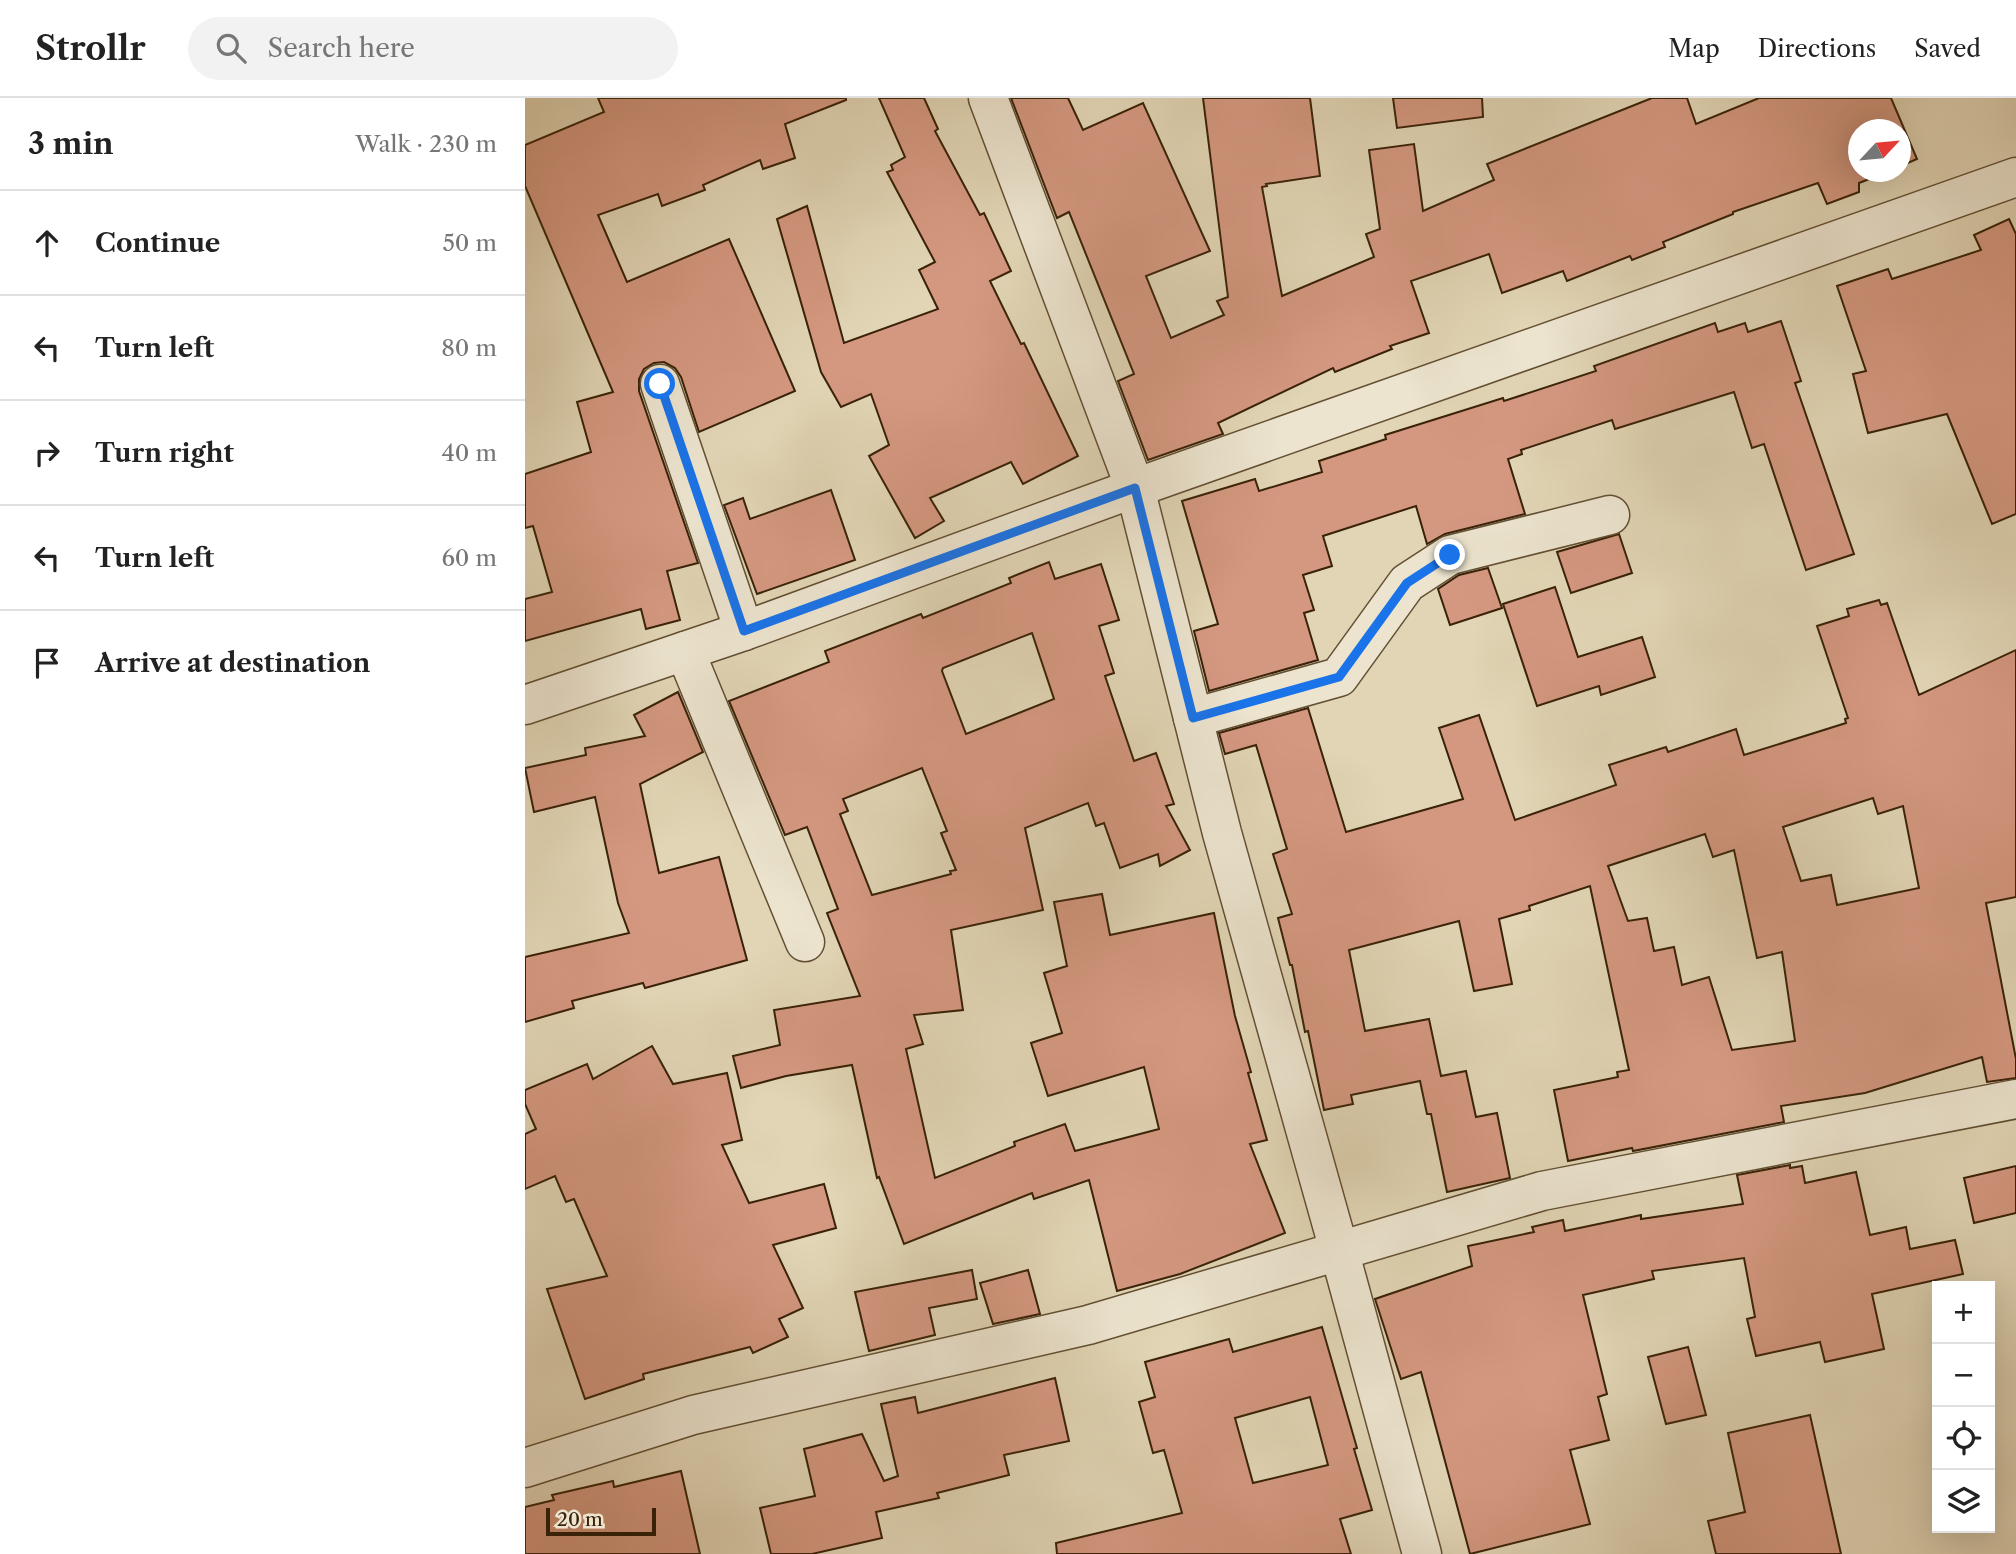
<!DOCTYPE html>
<html lang="en">
<head>
<meta charset="utf-8">
<style>
  body { margin:0; font-family:"Libre Caslon Text",serif; background:#f2f2f2; color:#222 }
  .controls { position:absolute; right:21px; bottom:21px; display:grid; overflow:hidden; border-radius:0px; box-shadow:0 7px 28px #0002 }
  .controls button { width:63px; height:63px; display:grid; place-items:center; padding:0; border:0; border-bottom:2px solid #e0e0e0; background:#fff; color:#222; font:35px sans-serif }
  .compass { position:absolute; left:1323px; top:21px; width:63px; height:63px; border-radius:50%; background:#fff; box-shadow:0 7px 28px #0002; rotate:64deg }
  .scale { position:absolute; left:21px; bottom:18px; width:110px; box-sizing:border-box; padding-left:7px; border:4px solid #392208; border-top:0; font-size:19px; line-height:24px; white-space:nowrap; color:#392208; -webkit-text-stroke:5px #ece4cf; paint-order:stroke }
  .stop { position:absolute; width:21px; height:21px; margin:-16px; border:5px solid #1a73e8; border-radius:50%; background:#fff }
  .stop.end { background:#1a73e8; border-color:#fff; box-shadow:0 2px 7px #0008 }
  .list { margin:0; padding:0; list-style:none }
  h2 { display:flex; justify-content:space-between; align-items:center; height:91px; margin:0; padding:0 28px; font-size:30px }
  h2 small { font-size:23px; font-weight:400; color:#767676 }
  .list li { display:grid; grid-template-columns:46px 1fr auto; gap:21px; align-items:center; box-sizing:border-box; height:105px; padding:0 28px; border-top:2px solid #e0e0e0 }
  .list b { display:block; font-size:26px; white-space:nowrap }
  .list em { font-size:23px; font-style:normal; color:#767676 }
  .icon { flex:none; width:38px; height:38px; fill:none; stroke:currentColor; stroke-width:2; stroke-linecap:round; stroke-linejoin:round }
  .map { position:relative; flex:none; width:1491px; height:1456px; overflow:hidden }
  header { display:flex; align-items:center; gap:42px; box-sizing:border-box; height:98px; padding:0 35px; background:#fff; border-bottom:2px solid #e0e0e0 }
  header strong { font-size:33px }
  nav { display:flex; gap:38px; margin-inline-start:auto; font-size:24px }
  .search { width:490px; height:63px; background:#f2f2f2; display:flex; align-items:center; gap:18px; box-sizing:border-box; padding:0 24px; border-radius:38px; color:#767676; font-size:26px }
  main { display:flex }
  aside { flex:1; background:#fff }
  .map>svg:first-child { display:block }
  .building { fill:#d49880; stroke:#392208; stroke-width:2; fill-rule:evenodd }
  .lines { fill:none; stroke-linecap:round; stroke-linejoin:round }
  .minor-casing { stroke:#634f33; stroke-width:41 }
  .minor { stroke:#ece4cf; stroke-width:38 }
  .route { stroke:#1a73e8; stroke-width:9 }
</style>
</head>
<body>
<header>
<strong>Strollr</strong>
<div class="search"><svg class="icon" aria-label="search" viewBox="0 0 24 24"><circle cx="10" cy="10" r="6"/><path d="M15 15l6 6"/></svg>Search here</div>
<nav><a>Map</a><a>Directions</a><a>Saved</a></nav>
</header>
<main>
<aside>
<h2>3 min<small>Walk · 230 m</small></h2>
<ul class="list">
<li><svg class="icon" aria-label="ahead" viewBox="0 0 24 24"><path d="M12 20V5M6 11l6-6 6 6"/></svg><div><b>Continue</b></div><em>50 m</em></li>
<li><svg class="icon" aria-label="left" viewBox="0 0 24 24"><path d="M17 20v-9H6M10 6l-5 5 5 5"/></svg><div><b>Turn left</b></div><em>80 m</em></li>
<li><svg class="icon" aria-label="right" viewBox="0 0 24 24"><path d="M7 20v-9h11M14 6l5 5-5 5"/></svg><div><b>Turn right</b></div><em>40 m</em></li>
<li><svg class="icon" aria-label="left" viewBox="0 0 24 24"><path d="M17 20v-9H6M10 6l-5 5 5 5"/></svg><div><b>Turn left</b></div><em>60 m</em></li>
<li><svg class="icon" aria-label="arrive" viewBox="0 0 24 24"><path d="M6 21V4h12l-3 4 3 4H6"/></svg><div><b>Arrive at destination</b></div></li>
</ul>
</aside>
<div class="map">
<svg width="1491" height="1456" viewBox="0 0 1491 1456">
  <rect width="100%" height="100%" fill="#e1d5b5"/>
  <filter id="stains"><feTurbulence type="fractalNoise" baseFrequency=".00286" numOctaves="4"/><feColorMatrix values="0 0 0 0 .2 0 0 0 0 .09 0 0 0 0 .02 0 0 0 .5 -.17"/></filter>
  <radialGradient id="worn" r=".72"><stop offset=".6" stop-color="#630" stop-opacity="0"/><stop offset="1" stop-color="#630" stop-opacity=".3"/></radialGradient>
  <g class="building">
    <path d="M 73,0 L 321,0 L 321,2 L 260,26 L 270,60 L 238,71 L 235,62 L 178,87 L 180,92 L 137,108 L 133,96 L 73,117 L 102,184 L 204,141 L 270,293 L 174,334 L 156,279 L 150,270 L 139,264 L 129,265 L 119,271 L 114,281 L 114,293 L 173,465 L 142,473 L 155,522 L 121,531 L 116,511 L 0,543 L 0,501 L 27,494 L 8,428 L 0,430 L 0,376 L 66,354 L 52,304 L 88,294 L 0,88 L 0,47 L 79,14 Z"/>
    <path d="M 354,0 L 399,0 L 413,31 L 410,33 L 455,117 L 459,115 L 486,173 L 465,183 L 496,246 L 499,245 L 553,358 L 498,386 L 486,364 L 405,400 L 419,423 L 390,440 L 344,358 L 364,347 L 346,296 L 316,309 L 296,274 L 252,121 L 282,108 L 319,245 L 413,211 L 394,172 L 410,164 L 362,74 L 368,72 L 366,67 L 380,59 Z"/>
    <path d="M 486,0 L 543,0 L 558,32 L 618,5 L 685,153 L 621,178 L 646,240 L 699,217 L 692,203 L 703,199 L 678,0 L 785,0 L 795,78 L 741,86 L 742,88 L 737,89 L 757,198 L 849,159 L 841,136 L 855,131 L 844,52 L 889,46 L 898,113 L 969,82 L 962,66 L 1127,0 L 1162,0 L 1171,26 L 1234,0 L 1366,0 L 1392,61 L 1376,68 L 1376,32 L 1334,32 L 1334,74 L 1362,74 L 1334,85 L 1334,94 L 1302,106 L 1293,85 L 1208,114 L 1208,116 L 1138,144 L 1140,149 L 1107,162 L 1105,158 L 1042,183 L 1038,173 L 977,195 L 964,156 L 886,183 L 904,235 L 865,248 L 867,251 L 810,274 L 808,270 L 693,325 L 698,336 L 623,362 L 593,283 L 609,276 L 544,114 L 532,120 Z"/>
    <path d="M 868,0 L 957,0 L 958,19 L 872,30 Z"/>
    <path d="M 1484,121 L 1491,136 L 1491,416 L 1467,426 L 1422,316 L 1343,335 L 1328,276 L 1341,273 L 1312,188 L 1363,171 L 1367,181 L 1456,152 L 1449,137 Z"/>
    <path d="M 1256,223 L 1276,283 L 1270,285 L 1329,456 L 1281,472 L 1239,346 L 1227,350 L 1209,294 L 1090,331 L 1087,322 L 996,352 L 997,356 L 983,361 L 1000,416 L 920,436 L 902,446 L 891,408 L 798,438 L 807,468 L 778,477 L 789,512 L 779,515 L 793,562 L 684,593 L 669,533 L 693,526 L 657,403 L 730,381 L 734,393 L 797,374 L 794,363 L 861,341 L 860,337 L 978,300 L 979,303 L 1071,273 L 1069,268 L 1190,225 L 1193,234 L 1220,225 L 1223,234 Z"/>
    <path d="M 306,392 L 330,462 L 232,496 L 199,407 L 218,400 L 225,421 Z"/>
    <path d="M 1094,436 L 1107,475 L 1046,495 L 1032,454 Z"/>
    <path d="M 524,464 L 530,481 L 576,466 L 594,522 L 574,528 L 589,575 L 580,578 L 609,663 L 631,655 L 649,706 L 641,708 L 665,752 L 635,768 L 633,756 L 595,770 L 579,725 L 571,728 L 563,705 L 500,730 L 518,812 L 426,832 L 438,912 L 389,917 L 398,946 L 381,951 L 410,1080 L 490,1048 L 489,1044 L 540,1026 L 550,1053 L 634,1031 L 619,969 L 523,998 L 506,945 L 537,935 L 519,875 L 542,868 L 529,804 L 577,796 L 585,837 L 689,815 L 710,918 L 726,974 L 723,975 L 742,1042 L 725,1046 L 760,1135 L 655,1176 L 592,1193 L 564,1082 L 509,1101 L 507,1095 L 379,1146 L 354,1079 L 352,1080 L 327,967 L 261,978 L 216,990 L 208,958 L 255,947 L 249,912 L 335,898 L 302,815 L 313,811 L 282,729 L 260,737 L 204,603 L 304,564 L 300,553 L 396,516 L 398,520 L 486,485 L 484,480 ZM 507,535 L 529,601 L 441,636 L 417,573 L 418,570 ZM 397,670 L 422,733 L 416,735 L 431,772 L 425,773 L 426,776 L 347,797 L 315,716 L 323,713 L 318,701 Z"/>
    <path d="M 963,470 L 977,510 L 925,527 L 913,491 L 934,477 Z"/>
    <path d="M 1030,489 L 1053,559 L 1117,539 L 1130,579 L 1076,597 L 1074,588 L 1012,608 L 978,506 Z"/>
    <path d="M 1354,502 L 1356,507 L 1362,505 L 1394,597 L 1491,552 L 1491,799 L 1461,805 L 1491,961 L 1491,980 L 1462,984 L 1457,959 L 1340,995 L 1256,1008 L 1259,1024 L 1108,1053 L 1107,1050 L 1043,1063 L 1029,992 L 1093,979 L 1092,974 L 1104,972 L 1065,788 L 1004,808 L 1005,812 L 974,821 L 987,886 L 949,893 L 934,823 L 824,852 L 840,933 L 904,921 L 916,978 L 941,973 L 951,1019 L 972,1015 L 985,1080 L 922,1094 L 906,1016 L 902,1016 L 895,983 L 826,997 L 828,1006 L 799,1012 L 783,933 L 780,934 L 767,867 L 765,867 L 753,820 L 767,816 L 748,756 L 762,751 L 731,647 L 700,656 L 694,635 L 783,610 L 821,734 L 938,701 L 914,630 L 954,617 L 990,722 L 1091,687 L 1084,667 L 1141,649 L 1143,654 L 1211,631 L 1219,657 L 1321,625 L 1320,621 L 1323,620 L 1292,528 L 1324,518 L 1322,511 ZM 1348,700 L 1353,716 L 1378,708 L 1394,790 L 1312,807 L 1306,777 L 1276,783 L 1258,729 ZM 1180,736 L 1188,759 L 1209,752 L 1232,860 L 1257,854 L 1270,943 L 1207,952 L 1184,879 L 1157,887 L 1149,849 L 1129,853 L 1122,820 L 1103,823 L 1083,768 Z"/>
    <path d="M 153,594 L 178,654 L 115,686 L 134,775 L 194,759 L 222,862 L 120,890 L 118,885 L 47,903 L 49,910 L 0,924 L 0,859 L 104,835 L 93,805 L 70,699 L 9,714 L 0,670 L 61,657 L 60,650 L 120,638 L 109,617 Z"/>
    <path d="M 127,948 L 148,986 L 202,975 L 217,1042 L 197,1047 L 224,1105 L 299,1086 L 311,1130 L 248,1147 L 278,1210 L 254,1221 L 263,1239 L 228,1255 L 225,1249 L 118,1276 L 119,1281 L 60,1301 L 22,1191 L 82,1178 L 49,1101 L 41,1104 L 30,1078 L 0,1091 L 0,1036 L 11,1031 L 0,1006 L 0,992 L 62,966 L 68,981 Z"/>
    <path d="M 1265,1067 L 1265,1070 L 1277,1068 L 1280,1085 L 1331,1074 L 1345,1137 L 1381,1129 L 1385,1151 L 1430,1142 L 1438,1176 L 1347,1196 L 1359,1251 L 1300,1264 L 1295,1244 L 1231,1258 L 1222,1221 L 1230,1219 L 1219,1160 L 1127,1173 L 1129,1181 L 1058,1197 L 1082,1296 L 1073,1299 L 1084,1342 L 1045,1352 L 1065,1426 L 945,1456 L 896,1274 L 876,1281 L 850,1201 L 947,1168 L 943,1148 L 1009,1134 L 1007,1129 L 1038,1122 L 1040,1133 L 1116,1117 L 1116,1121 L 1218,1106 L 1212,1077 Z"/>
    <path d="M 1491,1068 L 1491,1115 L 1449,1125 L 1439,1080 Z"/>
    <path d="M 447,1172 L 452,1201 L 404,1210 L 410,1237 L 344,1253 L 330,1194 Z"/>
    <path d="M 503,1172 L 515,1216 L 468,1226 L 455,1185 Z"/>
    <path d="M 797,1229 L 832,1350 L 829,1351 L 847,1412 L 815,1421 L 826,1456 L 532,1456 L 531,1445 L 657,1415 L 639,1352 L 628,1355 L 614,1304 L 630,1299 L 620,1264 L 704,1241 L 708,1254 ZM 785,1299 L 803,1367 L 728,1385 L 710,1320 Z"/>
    <path d="M 1163,1249 L 1181,1317 L 1141,1326 L 1123,1259 Z"/>
    <path d="M 530,1280 L 544,1343 L 479,1357 L 484,1377 L 412,1395 L 414,1400 L 351,1414 L 357,1440 L 287,1456 L 246,1456 L 235,1410 L 290,1398 L 279,1351 L 337,1336 L 359,1383 L 373,1378 L 356,1306 L 390,1299 L 393,1315 Z"/>
    <path d="M 1285,1317 L 1316,1456 L 1191,1456 L 1183,1423 L 1220,1414 L 1203,1335 Z"/>
    <path d="M 156,1373 L 175,1456 L 0,1456 L 0,1409 L 29,1402 L 27,1397 L 88,1383 L 89,1389 Z"/>
  </g>
  <g class="lines">
    <defs>
      <g id="minor">
        <path d="M 463,0 L 610,390 L 697,735 L 814,1152 L 897,1456"/>
        <path d="M 135,286 L 219,533"/>
        <path d="M 160,553 L 280,844"/>
        <path d="M 0,607 L 219,533 L 610,390 L 1491,79"/>
        <path d="M 668,620 L 814,579 L 882,485 L 925,457 L 1085,417"/>
        <path d="M 0,1370 L 168,1317 L 563,1227 L 1017,1093 L 1491,1001"/>
      </g>
    </defs>
    <use href="#minor" class="minor-casing"/>
    <use href="#minor" class="minor"/>
  </g>
  <g class="lines">
    <path class="route" d="M 135,286 L 219,533 L 610,390 L 668,620 L 814,579 L 882,485 L 925,457"/>
  </g>
  <rect width="100%" height="100%" filter="url(#stains)"/>
  <rect width="100%" height="100%" fill="url(#worn)"/>
</svg>
<div class="controls">
<button>+</button>
<button>−</button>
<button><svg class="icon" aria-label="locate" viewBox="0 0 24 24"><circle cx="12" cy="12" r="6"/><path d="M12 2v4M12 18v4M2 12h4M18 12h4"/></svg></button>
<button><svg class="icon" aria-label="layers" viewBox="0 0 24 24"><path d="M12 4l9 5-9 5-9-5zM3 14l9 5 9-5"/></svg></button>
</div>
<svg class="compass" viewBox="-18 -18 36 36"><path d="M0-13l5 13h-10z" fill="#e53935"/><path d="M0 13l5-13h-10z" fill="#767676"/></svg>
<div class="scale">20 m</div>
<div class="stop" style="left:135px;top:286px"></div>
<div class="stop end" style="left:925px;top:457px"></div>
</div>
</main>
</body>
</html>
